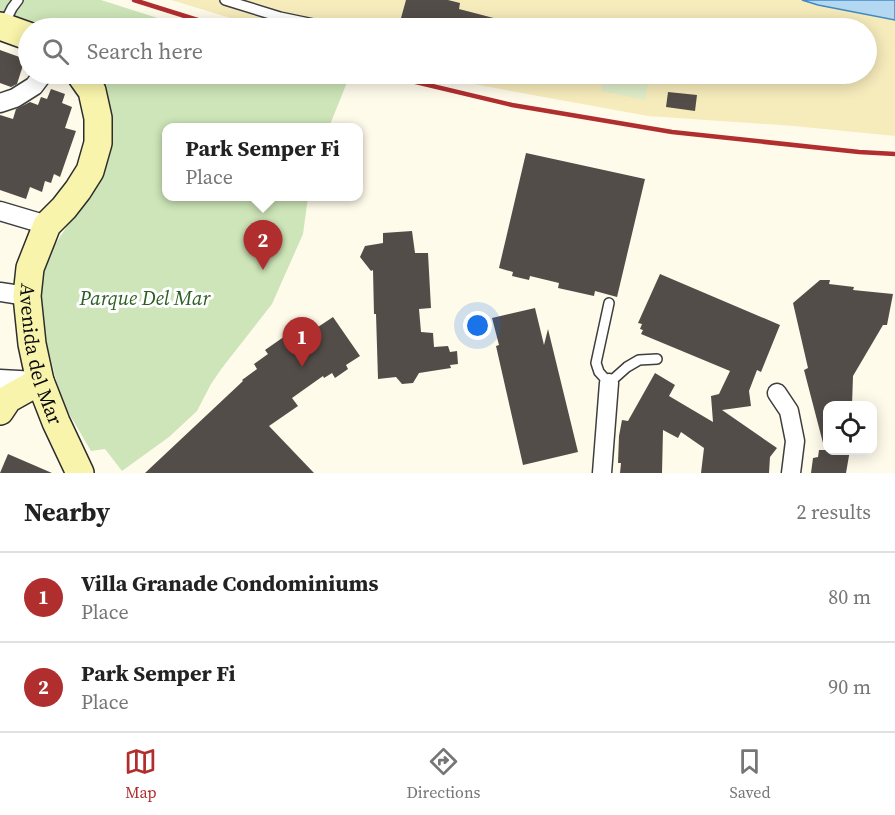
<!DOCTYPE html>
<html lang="en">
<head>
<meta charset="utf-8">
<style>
  body { margin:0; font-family:"Source Serif 4",serif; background:#f2f2f2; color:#222 }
  .controls { position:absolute; right:18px; bottom:18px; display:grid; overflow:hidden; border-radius:12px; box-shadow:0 3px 15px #0003 }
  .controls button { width:54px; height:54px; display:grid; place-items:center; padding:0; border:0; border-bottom:2px solid #e0e0e0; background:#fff; color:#222; font:30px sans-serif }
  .you { position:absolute; left:478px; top:326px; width:21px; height:21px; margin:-15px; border:4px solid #fff; border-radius:50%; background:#1a73e8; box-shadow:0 0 0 9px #1a73e833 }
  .badge { display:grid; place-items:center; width:39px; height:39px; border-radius:50%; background:#b12e2f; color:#fff; font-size:20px; font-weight:700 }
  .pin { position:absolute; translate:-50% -50px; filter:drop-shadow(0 2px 3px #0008) }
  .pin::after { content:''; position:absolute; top:32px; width:21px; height:18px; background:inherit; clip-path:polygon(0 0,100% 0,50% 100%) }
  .popup { position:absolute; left:162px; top:123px; width:201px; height:78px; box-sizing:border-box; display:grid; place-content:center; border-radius:12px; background:#fff; filter:drop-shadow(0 2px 4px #0005); font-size:20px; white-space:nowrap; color:#767676 }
  .popup b { font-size:22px; color:#222 }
  .popup::after { content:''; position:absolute; left:50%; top:100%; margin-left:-12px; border:12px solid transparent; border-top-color:#fff }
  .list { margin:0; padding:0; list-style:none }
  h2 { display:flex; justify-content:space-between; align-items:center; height:78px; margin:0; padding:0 24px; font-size:26px }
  h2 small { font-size:20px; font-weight:400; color:#767676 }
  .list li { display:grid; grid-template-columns:39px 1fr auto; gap:18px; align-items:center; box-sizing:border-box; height:90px; padding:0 24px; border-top:2px solid #e0e0e0 }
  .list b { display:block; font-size:22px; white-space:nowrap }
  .list p { margin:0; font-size:20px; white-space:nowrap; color:#767676 }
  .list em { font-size:20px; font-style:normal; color:#767676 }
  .icon { flex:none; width:33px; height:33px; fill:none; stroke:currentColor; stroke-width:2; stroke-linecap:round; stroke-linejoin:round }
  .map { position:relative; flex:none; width:895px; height:473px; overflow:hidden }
  .search { position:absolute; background:#fff; box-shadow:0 3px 15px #0003; left:18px; right:18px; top:18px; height:66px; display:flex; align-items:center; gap:15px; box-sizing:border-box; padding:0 21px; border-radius:33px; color:#767676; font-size:22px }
  .sheet { height:258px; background:#fff }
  nav { display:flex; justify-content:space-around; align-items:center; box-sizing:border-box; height:84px; border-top:2px solid #e0e0e0; background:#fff; font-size:16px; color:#767676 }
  nav a { display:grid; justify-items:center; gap:3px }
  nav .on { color:#b12e2f }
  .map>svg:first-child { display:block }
  .green { fill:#cde5b8 }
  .sand { fill:#f6ebbb }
  .pitch { fill:#dfedc9 }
  .water { fill:#b4d8f1; stroke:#4089c3; stroke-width:1.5 }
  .building { fill:#534d49 }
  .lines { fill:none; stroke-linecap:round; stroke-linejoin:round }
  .lane-casing { stroke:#3e3e3e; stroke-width:12 }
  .street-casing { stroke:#3e3e3e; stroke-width:21 }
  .secondary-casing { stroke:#2d2d2d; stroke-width:30 }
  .lane { stroke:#fff; stroke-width:9 }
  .street { stroke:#fff; stroke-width:18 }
  .secondary { stroke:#f9f4ab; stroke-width:27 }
  .rail { stroke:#b12e2f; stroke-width:4.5 }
  .labels { text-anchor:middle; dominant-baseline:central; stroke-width:6; stroke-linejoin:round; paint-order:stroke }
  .park-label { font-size:20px; font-style:italic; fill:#2b5e21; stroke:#fff }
  .street-label { font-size:20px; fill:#0b0b0b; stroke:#fff }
</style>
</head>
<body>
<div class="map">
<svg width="895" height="473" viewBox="0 0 895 473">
  <rect width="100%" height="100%" fill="#fefbeb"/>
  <g class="green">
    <path d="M 0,0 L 101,0 L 189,28 L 39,28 L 0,12 Z"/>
    <path d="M 96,74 L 328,74 L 348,80 L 329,127 L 167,128 L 167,196 L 308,197 L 303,234 L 272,304 L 222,368 L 211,384 L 197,411 L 169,437 L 122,471 L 105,449 L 91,451 L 61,400 L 41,320 L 39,288 L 50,252 L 103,172 C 112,149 114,125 107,101 C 105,91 100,82 96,74 Z"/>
  </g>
  <path class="sand" d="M 171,0 L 802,0 L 818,5 L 895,20 L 895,136 L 794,126 L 648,116 L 484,86 L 429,74 L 866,74 L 866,28 L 263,28 Z"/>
  <path class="pitch" d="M 604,74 L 624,74 L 649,78 L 645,100 L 601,91 Z"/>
  <path class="water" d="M 802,0 L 895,0 L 895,20 L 818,5 Z"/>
  <g class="building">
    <path d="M 406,0 L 448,0 L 460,3 L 459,9 L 517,24 L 516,28 L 404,28 L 406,20 L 401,18 Z"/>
    <path d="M 0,50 L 25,59 L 17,84 L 11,87 L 0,83 Z"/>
    <path d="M 51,89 L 65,94 L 62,103 L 72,107 L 65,128 L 76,131 L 60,177 L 54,174 L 51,183 L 45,181 L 42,192 L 30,187 L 26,199 L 0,190 L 0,115 L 13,119 L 16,109 L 30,102 L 38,105 L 41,97 L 47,99 Z"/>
    <path d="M 668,92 L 697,95 L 695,111 L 666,107 Z"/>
    <path d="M 526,153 L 645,179 L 617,297 L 595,291 L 594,296 L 558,288 L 559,283 L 530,276 L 529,280 L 512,276 L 513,272 L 499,268 Z"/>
    <path d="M 412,231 L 415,253 L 428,253 L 431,308 L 419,309 L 421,332 L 433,333 L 434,347 L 448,346 L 450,352 L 457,351 L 458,364 L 450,365 L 451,368 L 419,373 L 413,383 L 402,384 L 396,377 L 378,379 L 376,314 L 374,314 L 373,270 L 371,271 L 360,257 L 365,246 L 383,243 L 383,233 Z"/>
    <path d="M 660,274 L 780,325 L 761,372 L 757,370 L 749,391 L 751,406 L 722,410 L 777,448 L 770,457 L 769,473 L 701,473 L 704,448 L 681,432 L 678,438 L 663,430 L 662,473 L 620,473 L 621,463 L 618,463 L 619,436 L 622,420 L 628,421 L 655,373 L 675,385 L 669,396 L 713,422 L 711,396 L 719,394 L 730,371 L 641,334 L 643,330 L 640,329 L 642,324 L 638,323 Z"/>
    <path d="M 820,280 L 830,280 L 829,284 L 854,287 L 853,290 L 893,294 L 887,325 L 883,325 L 853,376 L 852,405 L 828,405 L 828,443 L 823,443 L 804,370 L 808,368 L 793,303 Z"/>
    <path d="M 535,308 L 544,345 L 548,329 L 578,452 L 523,465 L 496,346 L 499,345 L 492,318 Z"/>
    <path d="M 333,317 L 360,356 L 346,365 L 348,369 L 335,378 L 332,373 L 324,378 L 323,376 L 292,398 L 298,406 L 269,426 L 314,473 L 145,473 L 243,381 L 242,380 L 257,369 L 254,364 L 268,354 L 265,350 L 298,327 L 301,331 L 314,322 L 318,327 Z"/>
    <path d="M 819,450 L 850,450 L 846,473 L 811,473 L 813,458 L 818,457 Z"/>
    <path d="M 8,454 L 52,473 L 0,473 Z"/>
  </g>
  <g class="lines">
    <defs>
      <g id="lane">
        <path d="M 225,0 L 280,17 L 333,28"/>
        <path d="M 4,24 L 12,8 L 18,0"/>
        <path d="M 609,303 L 596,363 L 599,372 L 609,383 L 627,367 L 639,360 L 657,359"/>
      </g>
      <g id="street">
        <path d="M 0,103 L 15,98 L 34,86 L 43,74"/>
        <path d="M 0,211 L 47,225"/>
        <path d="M 0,292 L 27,296"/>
        <path d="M 0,379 L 37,381"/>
        <path d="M 777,393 L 789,411 L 795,441 L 791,473"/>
        <path d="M 602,473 L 609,383"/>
      </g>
      <g id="secondary">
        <path d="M 0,26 L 28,36"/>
        <path id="s1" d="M 80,74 L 92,91 L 98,118 L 98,143 L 90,171 L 78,190 L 64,208 L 47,225 L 30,268 L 27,296 L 32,344 L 40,381 L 56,422 L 80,473"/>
        <path d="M 0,411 L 8,399 L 40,381"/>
      </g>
    </defs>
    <use href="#lane" class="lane-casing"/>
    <use href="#street" class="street-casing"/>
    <use href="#secondary" class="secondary-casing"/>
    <use href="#lane" class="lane"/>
    <use href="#street" class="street"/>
    <use href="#secondary" class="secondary"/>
    <g class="rail">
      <path d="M 134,0 L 223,28"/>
      <path d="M 382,74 L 512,105 L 672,132 L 859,152 L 895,154"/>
    </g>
  </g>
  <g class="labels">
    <g class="park-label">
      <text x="145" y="298">Parque Del Mar</text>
    </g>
    <g class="street-label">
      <text stroke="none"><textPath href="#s1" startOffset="306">Avenida del Mar</textPath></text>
    </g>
  </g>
</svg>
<div class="controls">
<button><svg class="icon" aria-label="locate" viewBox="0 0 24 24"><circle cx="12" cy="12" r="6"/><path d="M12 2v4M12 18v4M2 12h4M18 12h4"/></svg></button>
</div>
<div class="you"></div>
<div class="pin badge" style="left:302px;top:367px">1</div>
<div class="pin badge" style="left:263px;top:270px">2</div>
<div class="popup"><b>Park Semper Fi</b>Place</div>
<div class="search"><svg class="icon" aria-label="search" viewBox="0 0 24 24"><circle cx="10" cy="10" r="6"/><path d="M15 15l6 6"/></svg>Search here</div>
</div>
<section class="sheet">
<h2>Nearby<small>2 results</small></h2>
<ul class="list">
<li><span class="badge">1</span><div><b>Villa Granade Condominiums</b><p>Place</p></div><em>80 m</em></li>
<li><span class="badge">2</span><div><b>Park Semper Fi</b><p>Place</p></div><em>90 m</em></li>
</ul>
</section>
<nav>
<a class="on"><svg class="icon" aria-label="map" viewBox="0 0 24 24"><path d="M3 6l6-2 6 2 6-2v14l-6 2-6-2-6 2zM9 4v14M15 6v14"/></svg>Map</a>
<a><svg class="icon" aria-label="directions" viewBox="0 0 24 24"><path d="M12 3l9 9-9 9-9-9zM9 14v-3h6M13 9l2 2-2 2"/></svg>Directions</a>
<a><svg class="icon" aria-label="saved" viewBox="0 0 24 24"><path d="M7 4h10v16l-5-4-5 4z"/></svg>Saved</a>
</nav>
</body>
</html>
